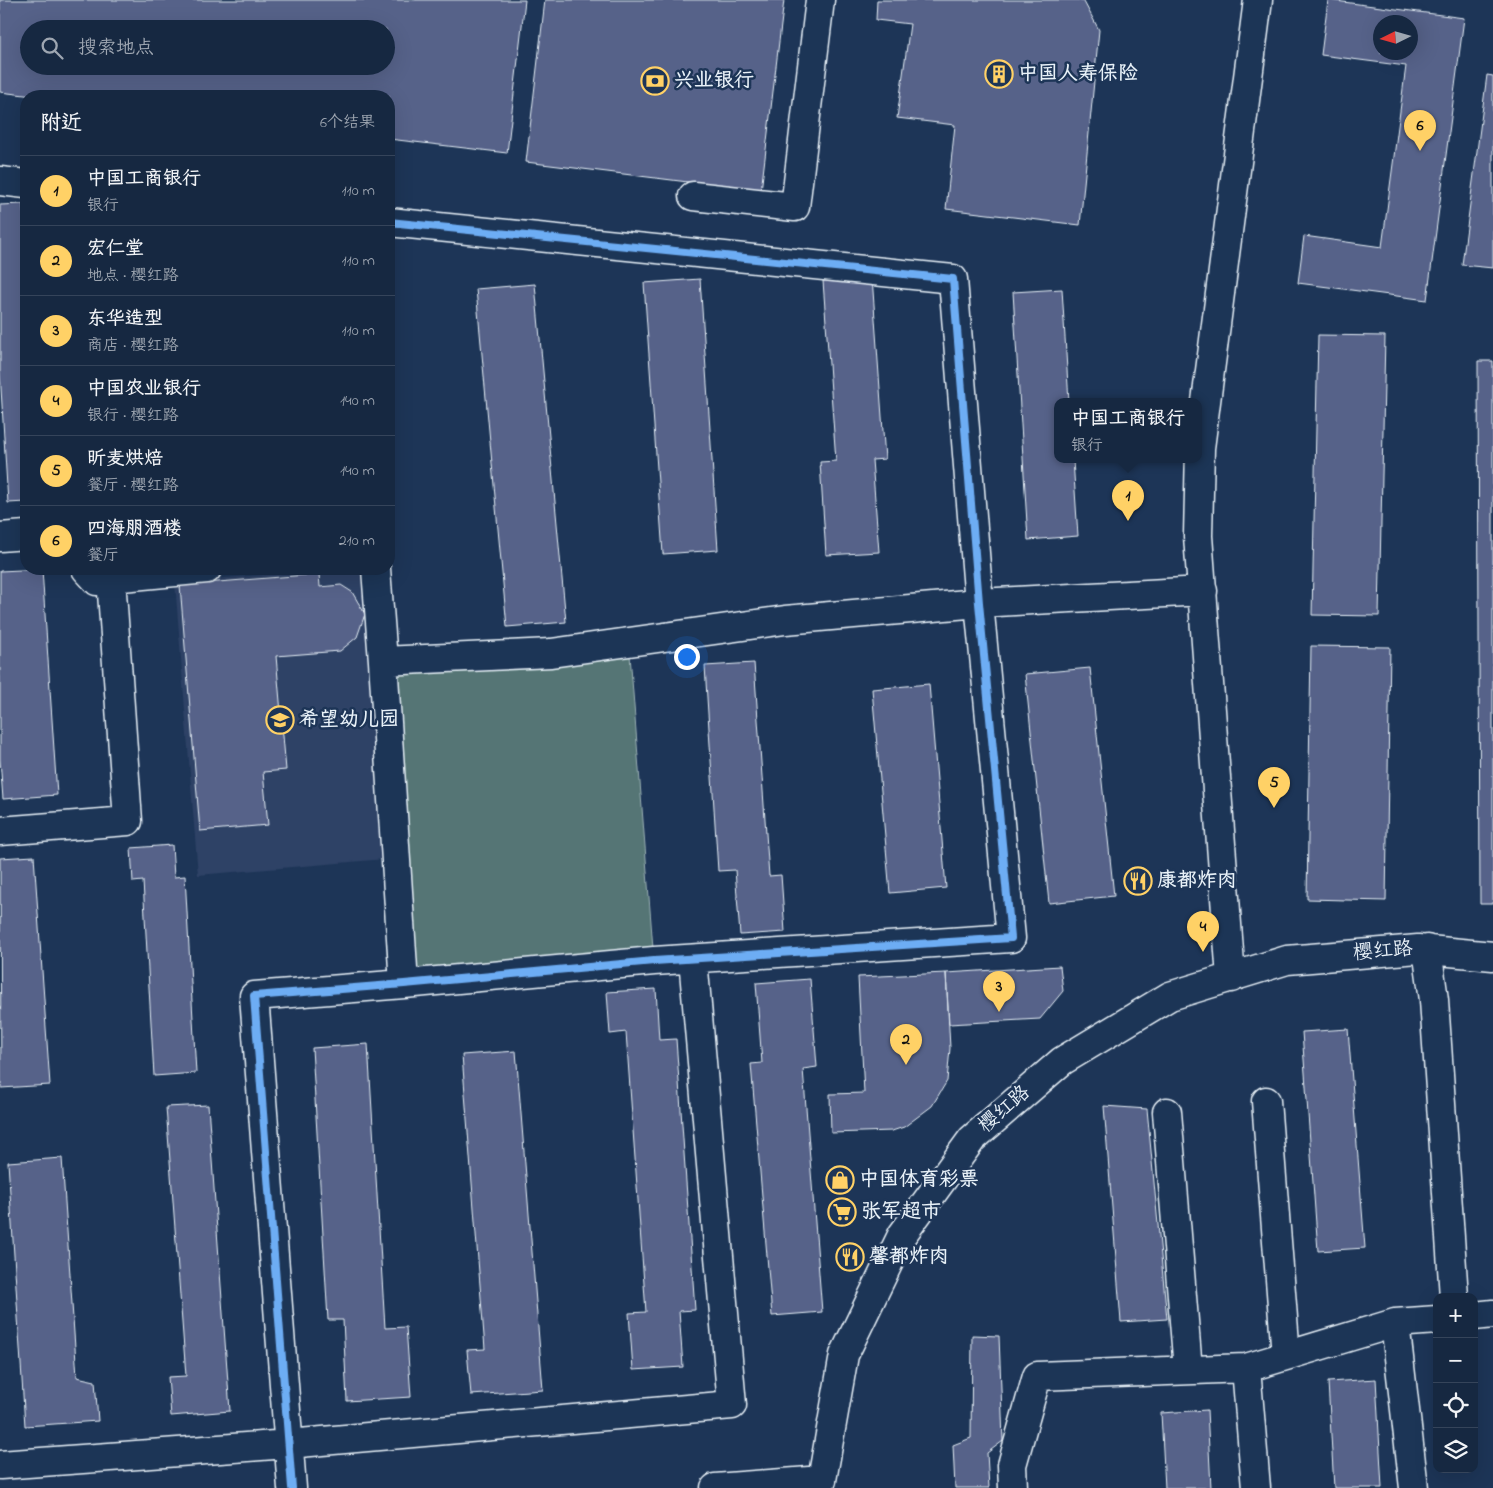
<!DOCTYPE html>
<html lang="zh">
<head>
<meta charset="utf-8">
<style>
  body { margin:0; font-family:"Indie Flower","LXGW WenKai TC",sans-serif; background:#23344c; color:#f1f3f6 }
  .controls { position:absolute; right:15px; bottom:15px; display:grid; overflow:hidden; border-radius:10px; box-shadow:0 5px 20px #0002 }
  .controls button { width:45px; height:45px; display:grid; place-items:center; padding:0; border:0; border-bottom:1px solid #35445a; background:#162841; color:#f1f3f6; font:25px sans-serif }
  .compass { position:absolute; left:1373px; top:15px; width:45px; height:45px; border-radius:50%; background:#162841; box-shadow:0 5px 20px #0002; rotate:265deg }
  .you { position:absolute; left:686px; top:656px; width:18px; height:18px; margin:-12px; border:4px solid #fff; border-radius:50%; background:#1a73e8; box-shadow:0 0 0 8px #1a73e833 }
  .badge { display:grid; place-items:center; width:32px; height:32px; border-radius:50%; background:#ffd166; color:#111; font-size:16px; font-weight:700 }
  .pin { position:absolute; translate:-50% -41px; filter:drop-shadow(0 1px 2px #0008) }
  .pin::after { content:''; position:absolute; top:26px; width:18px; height:15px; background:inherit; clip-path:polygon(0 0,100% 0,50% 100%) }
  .popup { position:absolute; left:1054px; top:398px; width:148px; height:65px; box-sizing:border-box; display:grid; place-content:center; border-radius:10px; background:#162841; filter:drop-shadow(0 1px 4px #0005); font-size:16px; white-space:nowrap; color:#9ea6b1 }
  .popup b { font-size:19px; color:#f1f3f6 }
  .popup::after { content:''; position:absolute; left:50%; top:100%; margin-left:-10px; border:10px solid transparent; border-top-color:#162841 }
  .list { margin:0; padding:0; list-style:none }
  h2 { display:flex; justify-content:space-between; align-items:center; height:65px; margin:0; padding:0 20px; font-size:21px }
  h2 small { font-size:16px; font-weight:400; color:#9ea6b1 }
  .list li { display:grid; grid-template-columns:32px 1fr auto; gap:15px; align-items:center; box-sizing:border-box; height:70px; padding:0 20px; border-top:1px solid #35445a }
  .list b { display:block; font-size:19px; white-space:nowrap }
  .list p { margin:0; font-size:16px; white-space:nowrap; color:#9ea6b1 }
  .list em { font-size:16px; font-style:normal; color:#9ea6b1 }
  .icon { flex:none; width:28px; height:28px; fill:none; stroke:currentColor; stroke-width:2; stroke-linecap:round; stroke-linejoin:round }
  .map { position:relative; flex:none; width:1493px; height:1488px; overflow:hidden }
  .search { position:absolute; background:#162841; box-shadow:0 5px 20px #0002; left:20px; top:20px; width:375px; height:55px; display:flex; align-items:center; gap:12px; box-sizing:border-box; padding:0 18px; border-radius:28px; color:#9ea6b1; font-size:19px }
  .panel { position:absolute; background:#162841; box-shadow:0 5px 20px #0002; left:20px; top:90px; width:375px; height:485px; border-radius:20px }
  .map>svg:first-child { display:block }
  .built { fill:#2e4266 }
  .green { fill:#547575; stroke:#9eb3b6 }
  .building { fill:#566289; stroke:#e8f1f8; fill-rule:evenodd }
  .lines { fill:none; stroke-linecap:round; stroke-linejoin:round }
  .street-casing { stroke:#e8f1f8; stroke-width:31 }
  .street { stroke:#1d3557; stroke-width:28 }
  .cycleway-casing { stroke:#1d3557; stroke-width:11 }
  .cycleway { stroke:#6dadf4; stroke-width:8 }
  .labels { text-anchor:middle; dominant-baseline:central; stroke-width:5; stroke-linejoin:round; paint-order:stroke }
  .poi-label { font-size:20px; font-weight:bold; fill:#e8f1f8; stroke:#1d3557; text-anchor:start }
  .street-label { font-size:20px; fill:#e8f1f8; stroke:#1d3557 }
</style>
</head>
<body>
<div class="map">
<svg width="1493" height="1488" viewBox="0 0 1493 1488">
  <rect width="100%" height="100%" fill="#1d3557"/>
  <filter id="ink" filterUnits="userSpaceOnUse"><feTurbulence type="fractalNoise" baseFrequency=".02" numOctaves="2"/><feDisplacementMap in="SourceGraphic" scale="10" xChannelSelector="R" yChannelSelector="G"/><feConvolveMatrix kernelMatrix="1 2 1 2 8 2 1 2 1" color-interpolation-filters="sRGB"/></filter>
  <g filter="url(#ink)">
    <path class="built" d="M337,569H363L385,859L198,875L175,582Z"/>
    <path class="green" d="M629,642L654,961L404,984L383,661Z"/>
    <path class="building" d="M0,0H525L507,153L389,139V96H33L0,92ZM29,29H386V66H29Z
      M545,0H784L761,191L526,162Z
      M877,0H1083L1099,30L1080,225L946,209L955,125L897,118L910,24L876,20Z
      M1328,0L1464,18L1427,300L1298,283L1304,236L1382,247L1406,66L1321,55ZM1380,22H1410V52H1380Z
      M1487,75L1493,76V268L1462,265Z
      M23,204L26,266V502L8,503L0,372V205Z
      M872,277L885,459L872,460L879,552L826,555L820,462L836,461L823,281Z
      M700,279L718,550L663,554L644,283Z
      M535,284L566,622L507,627L476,289Z
      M1062,289L1069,402H1058V460H1073L1078,536L1028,540L1013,292Z
      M1318,335L1385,336L1379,616L1312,615Z
      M1478,361H1493V904H1480Z
      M42,569L57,795L3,799L0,759V571Z
      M319,574L320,587L341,585L352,592L365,614L357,637L340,651L276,656L286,770L263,772L268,825L200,831L180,585Z
      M1311,646L1390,647L1386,901L1307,899Z
      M754,663L769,876L781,875L785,932L740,935L735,870L718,871L705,666Z
      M1090,668L1114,896L1049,903L1025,674Z
      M929,684L946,888L890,893L872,689Z
      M172,845L174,877L185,876L196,1073L154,1076L143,881L133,882L131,848Z
      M34,856L50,1085L1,1088L0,858Z
      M1060,966L1063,991L1040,1019L949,1024L946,973Z
      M946,973L950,1048L947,1081L932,1106L904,1127L892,1131L831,1133L830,1094L864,1093L858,977Z
      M810,979L817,1067L803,1069L822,1312L772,1316L751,1064L762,1063L756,983Z
      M656,989L659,1040L676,1039L695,1310L679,1311L683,1367L633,1370L629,1313L646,1312L626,1032L610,1034L607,992Z
      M1348,1029L1365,1248L1318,1251L1302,1032Z
      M368,1044L385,1328L406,1327L411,1397L347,1401L343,1320H328L312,1048Z
      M516,1051L543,1390L471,1395L467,1350L485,1349L462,1055Z
      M208,1105L230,1411L171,1416L168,1377L186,1376L166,1107Z
      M1104,1106L1147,1109L1167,1319L1121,1322Z
      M62,1158L77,1377L95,1381L98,1421L25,1426L8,1162Z
      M972,1335L999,1336L1003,1441L987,1453L989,1488H955L953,1445L971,1438Z
      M1376,1379L1382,1488H1334L1328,1382Z
      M1207,1410L1211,1488H1165L1161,1413Z"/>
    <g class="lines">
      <g class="street-casing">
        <path id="street" d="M0,181L26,184
          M693,196L795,207L820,0
          M0,537L26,535
          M86,569L97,581L111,578
          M376,569L383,661
          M0,831L128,821L111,578L207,569
          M1427,949L1434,1000L1454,1297
          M1231,978L1198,536L1200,448L1258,0
          M404,984L383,661L551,653L785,620L979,603L1203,591
          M1266,1101L1286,1356
          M1167,1112L1188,1370
          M1474,1316L1493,1314
          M1246,1368L1256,1488
          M0,1465L288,1444L732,1405L693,959
          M292,1488L254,996L404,984L654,961L1011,938L979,603L953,279L389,222
          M715,1488L822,1480L844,1355L902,1235L972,1139L1062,1061L1170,996L1287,960L1418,949L1493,956
          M1013,1488L1012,1465L1037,1376L1246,1368L1395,1323
          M1414,1488L1395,1323L1437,1320"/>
      </g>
      <use href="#street" class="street"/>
      <g class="cycleway-casing">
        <path id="cycleway" d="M292,1488L254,996L404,984L654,961L1011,938L979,603L953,279L389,222"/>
      </g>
      <use href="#cycleway" class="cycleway"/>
    </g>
  </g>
  <defs>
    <g id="building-ring" transform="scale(1.4375)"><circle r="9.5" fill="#1d3557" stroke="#ffd166" stroke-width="1.5"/><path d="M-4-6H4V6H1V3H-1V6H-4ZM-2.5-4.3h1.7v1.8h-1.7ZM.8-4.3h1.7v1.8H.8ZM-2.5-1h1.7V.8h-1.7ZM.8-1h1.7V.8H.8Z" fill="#ffd166"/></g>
    <g id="bank-ring" transform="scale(1.4375)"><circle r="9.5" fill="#1d3557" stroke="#ffd166" stroke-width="1.5"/><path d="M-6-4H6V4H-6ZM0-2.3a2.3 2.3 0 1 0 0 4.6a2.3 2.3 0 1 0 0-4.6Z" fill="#ffd166"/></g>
    <g id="school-ring" transform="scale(1.4375)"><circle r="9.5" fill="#1d3557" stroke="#ffd166" stroke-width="1.5"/><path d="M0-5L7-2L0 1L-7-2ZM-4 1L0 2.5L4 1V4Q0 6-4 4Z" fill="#ffd166"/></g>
    <g id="restaurant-ring" transform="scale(1.4375)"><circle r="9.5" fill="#1d3557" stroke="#ffd166" stroke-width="1.5"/><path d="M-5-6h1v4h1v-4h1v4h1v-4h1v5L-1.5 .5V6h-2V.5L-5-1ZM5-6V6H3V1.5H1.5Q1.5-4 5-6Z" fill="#ffd166"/></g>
    <g id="shop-ring" transform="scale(1.4375)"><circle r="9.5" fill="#1d3557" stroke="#ffd166" stroke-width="1.5"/><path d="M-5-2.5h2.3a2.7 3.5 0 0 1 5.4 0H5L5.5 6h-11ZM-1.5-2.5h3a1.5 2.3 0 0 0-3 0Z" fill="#ffd166"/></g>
    <g id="supermarket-ring" transform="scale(1.4375)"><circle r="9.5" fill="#1d3557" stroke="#ffd166" stroke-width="1.5"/><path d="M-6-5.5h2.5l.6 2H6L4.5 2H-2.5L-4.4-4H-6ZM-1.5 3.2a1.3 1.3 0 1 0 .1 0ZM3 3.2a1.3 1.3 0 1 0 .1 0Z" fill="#ffd166"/></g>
  </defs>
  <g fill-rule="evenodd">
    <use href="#building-ring" x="999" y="74"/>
    <use href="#bank-ring" x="655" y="81"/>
    <use href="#school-ring" x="280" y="720"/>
    <use href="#restaurant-ring" x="1138" y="881"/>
    <use href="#shop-ring" x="840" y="1180"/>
    <use href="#supermarket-ring" x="842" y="1212"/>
    <use href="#restaurant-ring" x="850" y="1257"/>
  </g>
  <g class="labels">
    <g class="poi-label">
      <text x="1018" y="74">中国人寿保险</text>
      <text x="674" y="81">兴业银行</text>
      <text x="299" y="720">希望幼儿园</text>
      <text x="1157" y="881">康都炸肉</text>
      <text x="859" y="1180">中国体育彩票</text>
      <text x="861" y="1212">张军超市</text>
      <text x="869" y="1257">馨都炸肉</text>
    </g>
    <g class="street-label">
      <text transform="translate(1383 952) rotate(-5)">樱红路</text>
      <text transform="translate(1005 1110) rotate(-41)">樱红路</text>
    </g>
  </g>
</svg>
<div class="controls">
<button>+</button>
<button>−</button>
<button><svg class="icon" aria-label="locate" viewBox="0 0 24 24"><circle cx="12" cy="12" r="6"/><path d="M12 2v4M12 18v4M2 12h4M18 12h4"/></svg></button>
<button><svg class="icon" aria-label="layers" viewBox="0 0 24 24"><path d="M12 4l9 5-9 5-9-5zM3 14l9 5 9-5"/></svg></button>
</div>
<svg class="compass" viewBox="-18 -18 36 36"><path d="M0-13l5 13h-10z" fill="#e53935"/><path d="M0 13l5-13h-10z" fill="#9ea6b1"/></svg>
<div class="you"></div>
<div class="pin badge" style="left:1128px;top:521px">1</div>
<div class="popup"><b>中国工商银行</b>银行</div>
<div class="pin badge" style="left:906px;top:1065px">2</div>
<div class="pin badge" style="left:999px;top:1012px">3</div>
<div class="pin badge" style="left:1203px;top:952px">4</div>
<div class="pin badge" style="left:1274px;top:808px">5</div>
<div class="pin badge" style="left:1420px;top:151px">6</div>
<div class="search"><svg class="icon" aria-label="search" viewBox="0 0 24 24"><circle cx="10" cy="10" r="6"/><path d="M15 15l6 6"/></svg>搜索地点</div>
<section class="panel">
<h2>附近<small>6个结果</small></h2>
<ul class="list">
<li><span class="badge">1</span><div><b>中国工商银行</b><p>银行</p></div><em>110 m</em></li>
<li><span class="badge">2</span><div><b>宏仁堂</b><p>地点 · 樱红路</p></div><em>110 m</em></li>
<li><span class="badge">3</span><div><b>东华造型</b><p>商店 · 樱红路</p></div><em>110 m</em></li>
<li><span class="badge">4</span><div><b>中国农业银行</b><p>银行 · 樱红路</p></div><em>140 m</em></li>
<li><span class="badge">5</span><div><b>昕麦烘焙</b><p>餐厅 · 樱红路</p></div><em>140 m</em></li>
<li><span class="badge">6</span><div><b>四海朋酒楼</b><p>餐厅</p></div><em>210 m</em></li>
</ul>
</section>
</div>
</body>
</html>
